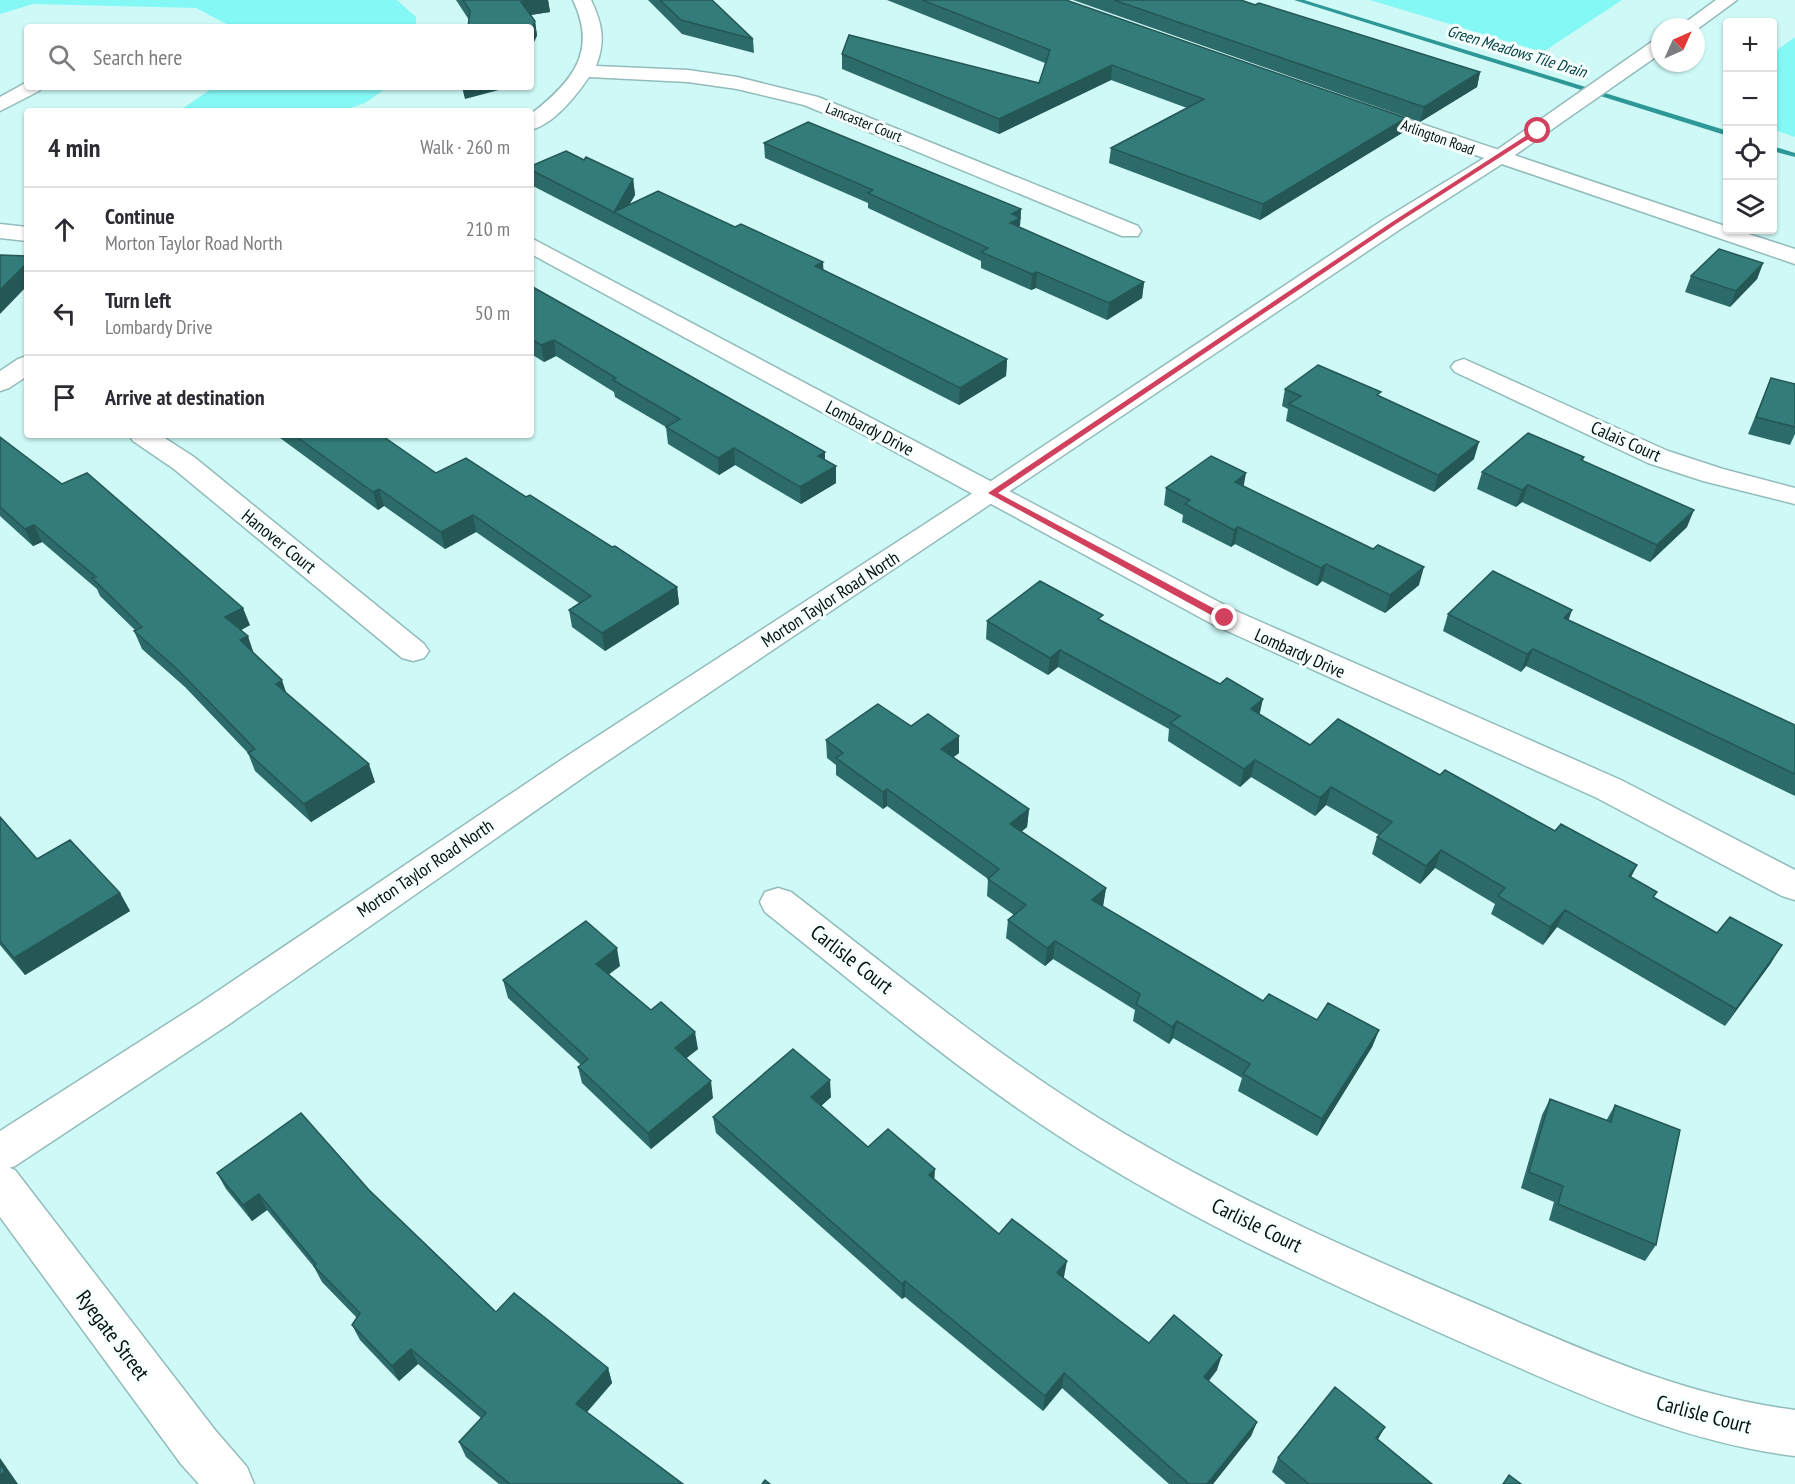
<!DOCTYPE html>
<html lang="en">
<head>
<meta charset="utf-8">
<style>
  body { margin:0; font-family:"PT Sans Narrow",sans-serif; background:#f2f2f3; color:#2b2b33 }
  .controls { position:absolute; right:18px; top:18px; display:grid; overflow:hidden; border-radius:6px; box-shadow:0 2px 4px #0004 }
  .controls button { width:54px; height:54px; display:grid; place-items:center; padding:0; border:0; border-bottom:2px solid #e1e1e2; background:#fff; color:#2b2b33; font:30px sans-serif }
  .compass { position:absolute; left:1651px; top:18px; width:54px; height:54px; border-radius:50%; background:#fff; box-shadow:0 2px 4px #0004; rotate:45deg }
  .stop { position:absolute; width:18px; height:18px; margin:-14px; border:4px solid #d1415e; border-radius:50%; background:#fff }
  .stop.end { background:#d1415e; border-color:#fff; box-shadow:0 2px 6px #0008 }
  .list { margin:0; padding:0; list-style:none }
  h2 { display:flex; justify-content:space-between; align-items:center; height:78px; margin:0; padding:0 24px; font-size:26px }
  h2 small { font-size:20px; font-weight:400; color:#7c7c81 }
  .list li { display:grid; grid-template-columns:39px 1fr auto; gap:18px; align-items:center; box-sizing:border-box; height:84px; padding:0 24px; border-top:2px solid #e1e1e2 }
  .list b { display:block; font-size:22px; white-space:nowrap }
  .list p { margin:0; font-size:20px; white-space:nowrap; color:#7c7c81 }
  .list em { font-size:20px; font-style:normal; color:#7c7c81 }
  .icon { flex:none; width:33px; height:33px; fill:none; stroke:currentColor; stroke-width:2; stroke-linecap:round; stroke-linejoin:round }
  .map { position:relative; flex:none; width:1795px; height:1484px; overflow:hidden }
  .search { position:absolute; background:#fff; box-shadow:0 2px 4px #0004; left:24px; top:24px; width:510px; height:66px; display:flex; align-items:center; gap:15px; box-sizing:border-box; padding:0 21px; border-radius:6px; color:#7c7c81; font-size:22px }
  .panel { position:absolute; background:#fff; box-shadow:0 2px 4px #0004; left:24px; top:108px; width:510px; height:330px; border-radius:6px }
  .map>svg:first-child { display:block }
  .green { fill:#84f8f5 }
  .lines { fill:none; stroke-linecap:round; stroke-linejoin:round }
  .stream { fill:#2d9896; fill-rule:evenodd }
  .minor-casing { stroke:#92bcba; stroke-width:3 }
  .tertiary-casing { stroke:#92bcba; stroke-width:3 }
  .minor { fill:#fff; fill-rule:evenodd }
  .tertiary { fill:#fff; fill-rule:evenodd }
  .wall { fill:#2c6b69 }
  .shaded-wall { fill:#245755 }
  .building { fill:#337c7a; stroke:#245755; stroke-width:1.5 }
  .route { fill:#d1415e }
  .labels { text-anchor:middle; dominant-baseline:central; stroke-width:6; stroke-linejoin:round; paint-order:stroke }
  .far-street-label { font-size:15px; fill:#031211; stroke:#f6fefe }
  .far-water-label { font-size:16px; font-style:italic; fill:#004241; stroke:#f6fefe }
  .street-label { font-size:18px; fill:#031211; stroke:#f6fefe }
  .near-street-label { font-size:21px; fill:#031211; stroke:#f6fefe }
</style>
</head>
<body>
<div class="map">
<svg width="1795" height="1484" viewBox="0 0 1795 1484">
  <rect width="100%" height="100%" fill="#cef9f7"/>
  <path class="green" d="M0,0H397L416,17V27H232L196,8L33,4L0,14Z
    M1370,0H1622L1543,52Z
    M1795,37V137L1772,129L1773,53Z
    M214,87H388L365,103L341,111H179Z"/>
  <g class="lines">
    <path class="stream" d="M1294,0H1304L1728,131V136Z
      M1772,146L1795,153V157L1772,151Z"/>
    <g class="minor-casing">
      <path id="minor" d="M573,0H591C602,23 606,41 596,66L688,70L737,77L818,97L1138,226L1141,231L1138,236H1122L804,105L737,89L688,82L589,77C576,96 554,124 531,130V114C572,82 598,52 573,0Z
        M27,82V87H42L39,91L0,111V97Z
        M1362,104L1728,227V230H1736L1795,249V264L1355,114L1352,110L1355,106Z
        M0,224L27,227V241L0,238Z
        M531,238L1236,611L1621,780L1795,870V900L1782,896L1597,798L1214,625L531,254Z
        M27,356V376L9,388L0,391V371L18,359Z
        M1464,359L1668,451L1723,469L1795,488V504L1703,481L1648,463L1455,372L1451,367L1455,362Z
        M129,435H160L194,457L424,644L429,651L424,658L413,661L402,658L174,469L133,441Z
        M778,888L791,892C886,965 979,1042 1081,1107C1208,1188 1348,1249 1486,1308C1587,1352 1685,1396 1795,1410V1456C1680,1442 1577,1393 1472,1347C1328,1283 1183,1218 1051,1131C951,1065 859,987 765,912L760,902L765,892Z
        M0,1164L15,1170L215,1430L247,1467L254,1484H199L181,1464L0,1217Z"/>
    </g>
    <g class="tertiary-casing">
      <path id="tertiary" d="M1716,0H1737L1696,30V27H1679Z
        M1660,39V54L1505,162L1402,228L591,772L228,1025L15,1166L0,1171V1131L200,1003L567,756L982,487L1386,218L1491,154L1653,41Z"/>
    </g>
    <use href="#minor" class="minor"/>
    <use href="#tertiary" class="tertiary"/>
  </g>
  <path class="wall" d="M456,0H548L550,12L530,15L535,21L537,36L469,20Z
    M648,0H712L753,39L754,53L682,34Z
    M887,0H1066L1402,133L1260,220L1109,163L1111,148L1187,108L1111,80L999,134L842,69V54L1039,83L1045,63Z
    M1073,0H1241L1480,72L1477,87L1420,122Z
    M764,143L1021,209L1020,225L1019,227L1144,282L1142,298L1107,320L1036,288L1031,290L981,268V261L868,208V203L765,158Z
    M584,160L633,179L635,195L629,205L823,270L1007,359L1006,376L959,405L531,185V166Z
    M1763,263L1757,279L1730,307L1685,292L1691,276Z
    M531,286L836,466V483L801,504L735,465L719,475L668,444L666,427L615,397L614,392L556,356L544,362L531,354Z
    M1771,378L1795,384V434L1790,445L1748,434Z
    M1285,389L1380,397L1474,459L1434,492L1286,421L1288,409L1282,406Z
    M276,435H392L385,438L436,473L526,497L612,547L677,587L679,604L605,651L572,627L569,610L579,603L476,532L445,549L384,506L378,510Z
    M0,437L250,625L241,630L254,654L286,693L375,782L311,822L255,771L248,753L185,687L142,649L134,631L135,630L100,596L97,589L42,542L33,546L0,516Z
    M1584,457L1583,461L1687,527L1650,562L1522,502L1516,507L1477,489L1482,472Z
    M1244,486L1419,585L1385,613L1322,581L1317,586L1235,544L1231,547L1182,522L1183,515L1164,505L1166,488Z
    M1448,614L1569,620L1795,725V796L1526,666L1521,672L1443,631Z
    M987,621H1102L1310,745L1440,775L1555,831L1637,865L1631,877L1657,892L1654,897L1771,963L1725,1026L1557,927L1543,945L1491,914L1495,904L1435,868L1420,884L1372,854L1377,837L1379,835L1326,805L1315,816L1251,777L1240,787L1168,741L1169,729L1058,667L1048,675L986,639Z
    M911,726L959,753L953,757L1029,809L1027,827L1021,832L1106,888L1103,906H1102L1263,1001L1317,1020L1379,1030L1372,1047L1317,1136L1238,1091L1242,1078L1173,1038L1169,1044L1133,1021L1135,1010L1053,959L1045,966L1006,938L1008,920L1014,915L987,896L988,879L887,806L883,809L836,775V765L827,758L826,740Z
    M0,817L37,859L120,893L130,911L25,975L0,945Z
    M620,966L609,974L651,1010L698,1049L686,1058L713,1098L651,1149L582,1083L578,1067L581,1065L508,998L503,980Z
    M831,1097L821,1106L868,1147L935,1179L999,1234L1064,1277V1278L1149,1343L1217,1370L1209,1381L1257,1422L1251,1436L1213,1484H1169L1062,1388L1043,1411L905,1297L902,1299L716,1133L713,1117Z
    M1550,1099L1606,1121L1615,1105L1656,1245L1645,1261L1549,1220L1554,1202L1521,1188L1542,1115Z
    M217,1173L369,1190L496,1312L608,1368L612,1383L587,1412L683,1484H499L466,1457L459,1442L481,1418L418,1364L399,1381L360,1340L352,1325L357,1318L322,1282L314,1267L267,1210L252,1221L226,1189Z
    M1378,1439L1432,1484H1286L1272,1472L1278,1458Z"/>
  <path class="shaded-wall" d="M533,0H548L550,12L524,16L521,2Z
    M535,21L537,36L531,48V30Z
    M1112,65L1111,80L999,134V119Z
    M1480,72L1477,87L1420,122L1424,107Z
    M462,87H510L465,99Z
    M1406,118L1402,133L1260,220L1263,204Z
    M633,179L635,195L622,217L614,212Z
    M1021,209L1020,225L1019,226V234L1010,223L1012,214Z
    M823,262L824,278L815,266Z
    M27,263V286L0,314V290Z
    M1763,263L1757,279L1730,307L1736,291Z
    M1037,272L1036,288L1031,290L1032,274Z
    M1144,282L1142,298L1107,320L1109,303Z
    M554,340L556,356L544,362L541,345Z
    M1007,359L1006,376L959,405L960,388Z
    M372,435H392L374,444Z
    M1479,442L1474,459L1434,492L1438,475Z
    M734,448L735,465L719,475L718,458Z
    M825,452V469L818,456Z
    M836,466V483L801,504L800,487Z
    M1246,473L1243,490L1235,482Z
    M1528,485L1522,502L1516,507L1522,490Z
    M379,489L384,506L378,510L373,492Z
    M1694,510L1687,527L1650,562L1657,545Z
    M473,515L476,532L445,549L441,532Z
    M34,525L42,542L33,546L25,529Z
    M1238,527L1235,544L1231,547L1234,530Z
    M1326,564L1322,581L1317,586L1321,568Z
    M1424,567L1419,585L1385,613L1390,595Z
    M677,587L679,604L605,651L602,633Z
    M243,608L250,625L232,635L225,617Z
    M1572,610L1566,628L1564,618Z
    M248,636L254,654L240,640Z
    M1533,649L1526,666L1521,672L1527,654Z
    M1060,650L1058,667L1048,675L1050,658Z
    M282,680L288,698L276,684Z
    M1263,699L1259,717L1251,709Z
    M959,736V753L941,767V749Z
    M1255,760L1251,777L1240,787L1244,769Z
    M369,764L375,782L311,822L304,804Z
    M1331,787L1326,805L1315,816L1320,798Z
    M887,789V806L883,809V792Z
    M1029,809L1027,827L1008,842L1010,824Z
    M1441,850L1435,868L1420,884L1426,866Z
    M1637,865L1628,883L1629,876Z
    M1106,888L1103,906L1090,918L1092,900Z
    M120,893L130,911L25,975L14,958Z
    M1565,910L1557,927L1543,945L1550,927Z
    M1055,941L1053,959L1045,966L1047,948Z
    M1782,945L1771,963L1725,1026L1736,1009Z
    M617,948L620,966L600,981L596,964Z
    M1177,1021L1173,1038L1169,1044L1172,1027Z
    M1379,1030L1372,1047L1317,1136L1322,1119Z
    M695,1032L698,1049L678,1065L675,1048Z
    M830,1080L831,1097L812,1114L811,1097Z
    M711,1081L713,1098L651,1149L648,1133Z
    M935,1169L934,1186L929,1175Z
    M259,1194L267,1210L252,1221L243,1205Z
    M1067,1261L1064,1277L1055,1288L1057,1273Z
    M905,1281V1297L902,1299V1284Z
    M411,1349L418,1364L399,1381L392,1366Z
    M1222,1355L1217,1370L1199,1392L1204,1377Z
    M608,1368L612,1383L581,1419L576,1404Z
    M1064,1373L1062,1388L1043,1411L1045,1396Z
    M1257,1422L1251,1436L1213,1484H1207Z
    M1385,1427L1377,1441L1376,1438Z
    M0,1458L18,1484H0Z"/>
  <path class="building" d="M463,0H533L521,2L535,21L531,30V27H468L470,11Z
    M660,0H712L753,39L681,20Z
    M922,0H1066L1406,118L1263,204L1111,148L1204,99L1112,65L999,119L842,54L849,35L1039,83L1050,50Z
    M1114,0H1241L1255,5L1259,3L1480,72L1424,107Z
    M808,122L1021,209L1012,214L1020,218L1010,223L1144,282L1109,303L1037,272L1032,274L981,252L988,248L868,193L873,190L764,143Z
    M566,151L584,160L586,157L633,179L614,212L658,191L735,227L741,224L823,262L815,266L1007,359L960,388L531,170V166Z
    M1719,249L1763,263L1736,291L1691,276Z
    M0,255L27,256V263L0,290Z
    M531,286L825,452L818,456L836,466L800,487L734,448L718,458L666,427L680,419L613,380L616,378L554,340L541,345L531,339Z
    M1318,365L1381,392L1377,395L1479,442L1438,475L1289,404L1301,396L1285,389Z
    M1771,378L1795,384V427L1756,417Z
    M1528,433L1584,457L1581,460L1694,510L1657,545L1528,485L1522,490L1482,472Z
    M294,435H381L436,473L466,458L526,497L530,495L612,547L615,546L677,587L602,633L569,610L591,596L473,515L441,532L379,489L373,492Z
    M0,437L62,484L87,473L243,608L225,617L248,636L240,640L282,680L276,684L369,764L304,804L248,753L255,749L177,669L134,631L142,627L92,578L96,577L34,525L25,529L0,507Z
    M1211,456L1246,473L1235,482L1373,549L1378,545L1424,567L1390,595L1326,564L1321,568L1238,527L1234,530L1185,504L1190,500L1166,488Z
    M1493,571L1572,610L1564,618L1795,725V774L1533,649L1527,654L1448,614Z
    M1040,581L1103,615L1098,619L1220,684L1227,678L1263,699L1251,709L1310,745L1338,719L1440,775L1445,770L1555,831L1561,824L1637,865L1629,876L1657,892L1653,897L1717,933L1730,917L1782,945L1736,1009L1565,910L1550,927L1498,896L1505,888L1441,850L1426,866L1377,837L1392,822L1331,787L1320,798L1255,760L1244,769L1170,723L1180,716L1060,650L1050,658L987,621Z
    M878,704L911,726L928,714L959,736L941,749L1029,809L1010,824L1106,888L1092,900L1263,1001L1269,994L1317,1020L1328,1003L1379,1030L1322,1119L1243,1074L1250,1064L1177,1021L1172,1027L1136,1004L1140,994L1055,941L1047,948L1008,920L1026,905L988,879L999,869L887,789L883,792L836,758L843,753L826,740Z
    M0,817L37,859L70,840L120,893L14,958L0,941Z
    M586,921L617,948L596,964L651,1010L661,1002L695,1032L675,1048L711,1081L648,1133L578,1067L588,1059L503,980Z
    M793,1049L830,1080L811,1097L868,1147L888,1129L935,1169L929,1175L999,1234L1012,1219L1067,1261L1057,1273L1149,1343L1174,1315L1222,1355L1204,1377L1257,1422L1207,1484H1189L1064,1373L1045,1396L905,1281L902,1284L713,1117Z
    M1550,1099L1611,1122L1615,1105L1680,1130L1656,1245L1558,1204L1563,1186L1529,1172Z
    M301,1113L369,1190L496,1312L514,1293L608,1368L576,1404L683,1484H510L459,1442L486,1413L411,1349L392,1366L352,1325L360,1313L314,1266L316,1264L259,1194L243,1205L217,1173Z
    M1335,1387L1385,1427L1376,1438L1432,1484H1309L1278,1458Z
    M0,1464L5,1471L0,1476Z
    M1509,1475L1521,1484H1503Z
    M765,1480L770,1484H762Z"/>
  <path class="route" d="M1535,130L1541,131L1396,224L998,493L1228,616V621H1222L988,493L1392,222Z"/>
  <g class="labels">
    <g class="far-street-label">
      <text transform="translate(864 122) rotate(22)">Lancaster Court</text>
      <text transform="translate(1438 137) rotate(20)">Arlington Road</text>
    </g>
    <g class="far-water-label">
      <text transform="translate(1517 51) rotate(17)">Green Meadows Tile Drain</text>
    </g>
    <g class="street-label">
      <text transform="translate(870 428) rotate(28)">Lombardy Drive</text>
      <text transform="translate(1626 441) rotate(24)">Calais Court</text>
      <text transform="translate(279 541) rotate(39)">Hanover Court</text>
      <text transform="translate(830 599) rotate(-33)">Morton Taylor Road North</text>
      <text transform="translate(1300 653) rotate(24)">Lombardy Drive</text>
      <text transform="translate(425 868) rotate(-34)">Morton Taylor Road North</text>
    </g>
    <g class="near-street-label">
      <text transform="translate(852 959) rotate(38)">Carlisle Court</text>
      <text transform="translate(1257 1225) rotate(26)">Carlisle Court</text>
      <text transform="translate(113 1335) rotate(53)">Ryegate Street</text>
      <text transform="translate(1704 1414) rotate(15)">Carlisle Court</text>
    </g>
  </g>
</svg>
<div class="controls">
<button>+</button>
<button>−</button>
<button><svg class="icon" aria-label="locate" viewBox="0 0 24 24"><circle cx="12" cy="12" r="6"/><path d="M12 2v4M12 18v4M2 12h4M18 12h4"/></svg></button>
<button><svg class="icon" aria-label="layers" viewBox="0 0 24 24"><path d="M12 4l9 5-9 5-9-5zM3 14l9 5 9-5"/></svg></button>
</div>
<svg class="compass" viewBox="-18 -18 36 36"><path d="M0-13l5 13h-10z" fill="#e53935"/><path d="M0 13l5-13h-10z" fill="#7c7c81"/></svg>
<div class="stop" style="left:1538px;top:131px"></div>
<div class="stop end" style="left:1225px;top:618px"></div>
<div class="search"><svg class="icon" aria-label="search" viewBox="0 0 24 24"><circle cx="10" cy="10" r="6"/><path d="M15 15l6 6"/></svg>Search here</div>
<section class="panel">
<h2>4 min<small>Walk · 260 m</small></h2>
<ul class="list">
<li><svg class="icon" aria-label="ahead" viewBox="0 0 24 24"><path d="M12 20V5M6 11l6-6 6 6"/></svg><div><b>Continue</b><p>Morton Taylor Road North</p></div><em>210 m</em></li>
<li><svg class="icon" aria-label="left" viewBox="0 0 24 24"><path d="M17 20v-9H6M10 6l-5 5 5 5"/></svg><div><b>Turn left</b><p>Lombardy Drive</p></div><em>50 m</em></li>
<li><svg class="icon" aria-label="arrive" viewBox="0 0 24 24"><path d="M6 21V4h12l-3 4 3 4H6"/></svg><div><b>Arrive at destination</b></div></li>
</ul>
</section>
</div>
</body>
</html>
